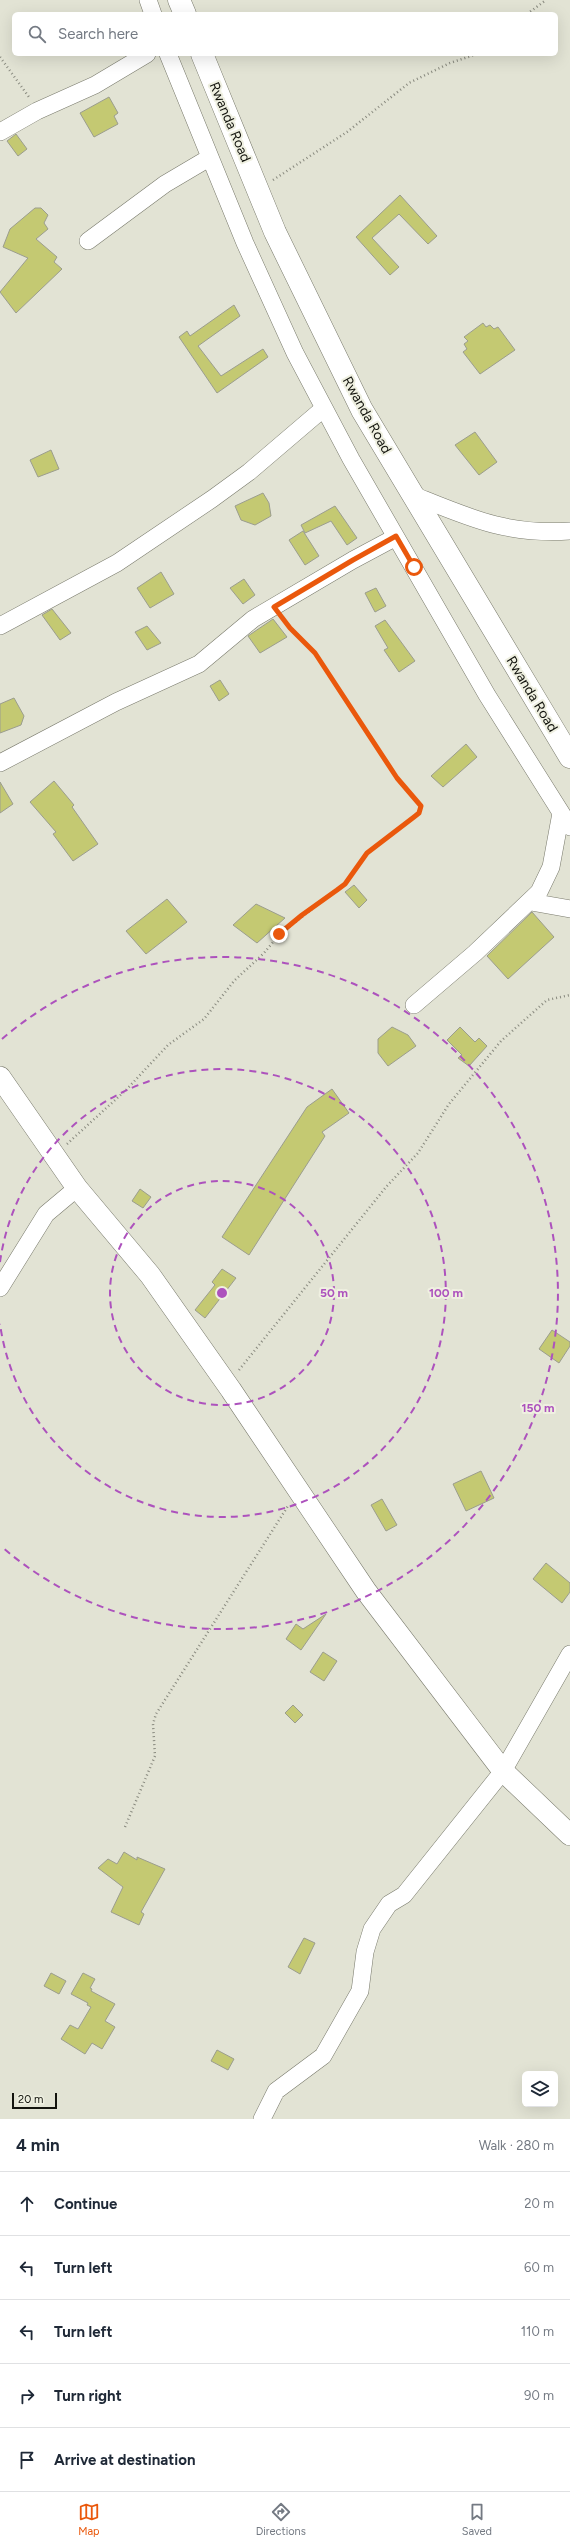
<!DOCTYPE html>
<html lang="en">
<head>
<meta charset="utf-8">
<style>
  body { margin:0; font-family:Figtree,sans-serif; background:#f2f2f3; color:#1f2937 }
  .controls { position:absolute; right:12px; bottom:12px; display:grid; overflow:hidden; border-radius:6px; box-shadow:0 4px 16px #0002 }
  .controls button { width:36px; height:36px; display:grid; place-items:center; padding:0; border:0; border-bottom:1px solid #e0e1e3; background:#fff; color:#1f2937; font:20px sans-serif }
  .scale { position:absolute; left:12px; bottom:10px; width:45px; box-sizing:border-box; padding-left:4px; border:2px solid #13140e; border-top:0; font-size:11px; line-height:14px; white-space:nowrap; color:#13140e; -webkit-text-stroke:3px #eff0e1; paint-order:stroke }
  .stop { position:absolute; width:12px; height:12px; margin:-9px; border:3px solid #ea580c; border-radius:50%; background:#fff }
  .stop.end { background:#ea580c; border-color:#fff; box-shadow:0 1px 4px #0008 }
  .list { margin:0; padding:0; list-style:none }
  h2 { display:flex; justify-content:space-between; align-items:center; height:52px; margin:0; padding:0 16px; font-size:17px }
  h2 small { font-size:13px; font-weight:400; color:#747a83 }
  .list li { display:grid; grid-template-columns:26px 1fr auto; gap:12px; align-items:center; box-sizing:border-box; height:64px; padding:0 16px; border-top:1px solid #e0e1e3 }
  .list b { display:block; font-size:15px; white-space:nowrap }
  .list em { font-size:13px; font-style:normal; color:#747a83 }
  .icon { flex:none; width:22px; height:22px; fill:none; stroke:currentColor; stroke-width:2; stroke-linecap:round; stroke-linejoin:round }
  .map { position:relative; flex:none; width:570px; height:2119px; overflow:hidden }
  .search { position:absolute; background:#fff; box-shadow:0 4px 16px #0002; left:12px; right:12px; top:12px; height:44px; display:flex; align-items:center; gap:10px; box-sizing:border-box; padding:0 14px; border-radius:6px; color:#747a83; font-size:15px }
  .sheet { height:372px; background:#fff }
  nav { display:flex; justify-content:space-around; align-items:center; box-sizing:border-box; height:56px; border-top:1px solid #e0e1e3; background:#fff; font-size:11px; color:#747a83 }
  nav a { display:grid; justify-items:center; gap:2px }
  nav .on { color:#ea580c }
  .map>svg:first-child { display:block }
  .building { fill:#c4c972; stroke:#9b9d8e }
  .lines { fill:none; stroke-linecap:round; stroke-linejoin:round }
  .minor-casing { stroke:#797a6c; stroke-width:18 }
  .tertiary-casing { stroke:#797a6c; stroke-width:22 }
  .trunk-casing { stroke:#797a6c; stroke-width:23 }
  .path { stroke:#898a7f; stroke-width:2.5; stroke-dasharray:1 3; stroke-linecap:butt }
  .minor { stroke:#fff; stroke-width:17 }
  .tertiary { stroke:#fff; stroke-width:21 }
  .trunk { stroke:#fff; stroke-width:22 }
  .route { stroke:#ea580c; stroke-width:5 }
  .ring { fill:none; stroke:#ad52bd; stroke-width:2; stroke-dasharray:7 5 }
  .labels { text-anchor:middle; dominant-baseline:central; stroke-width:4; stroke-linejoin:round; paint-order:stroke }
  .street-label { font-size:14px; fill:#13140e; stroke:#eff0e1 }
  .centre { fill:#ad52bd; stroke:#eff0e1; stroke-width:2 }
  .ring-label { font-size:12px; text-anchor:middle; font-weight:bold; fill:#ad52bd; stroke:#eff0e1; stroke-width:4; stroke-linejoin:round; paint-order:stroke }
</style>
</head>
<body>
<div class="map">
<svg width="570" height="2119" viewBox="0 0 570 2119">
  <rect width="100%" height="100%" fill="#e2e3d4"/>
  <path class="building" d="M109,97L118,113L114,116L118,124L94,137L80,113Z
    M16,134L27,149L18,156L7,141Z
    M400,195L437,236L428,244L399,214L372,238L399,267L390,275L356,237Z
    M35,208H41L48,215L44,223L48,229L36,239L57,257L54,262L62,269L16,313L0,292L28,258L3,247L10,229Z
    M234,305L240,316L198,346L221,376L263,349L268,357L217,393L179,337L187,331L190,336Z
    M483,323L486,327L490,325L494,329L498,327L515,350L480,374L463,352L467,349L464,344L468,341L464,337Z
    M475,432L497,462L479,475L455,445Z
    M51,450L59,469L38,477L30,460Z
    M263,493L269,503L271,516L255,525L241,520L235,506Z
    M335,506L357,538L347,545L331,521L305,533L301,525Z
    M303,531L319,556L305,565L289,540Z
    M161,572L174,594L150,608L137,588Z
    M244,579L255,595L243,604L230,588Z
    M376,588L386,606L375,612L365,593Z
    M52,609L71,633L60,640L42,615Z
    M273,619L287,637L260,653L248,636Z
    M385,620L415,661L399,672L384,650L388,648L375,626Z
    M147,626L161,643L147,650L135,632Z
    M220,680L229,694L219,701L210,686Z
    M14,698L24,716L21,725L0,733V704Z
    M466,744L477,757L443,787L431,776Z
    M54,781L74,805L72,807L98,844L73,861L53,834L56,832L30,802Z
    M0,782L13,804L0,813Z
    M354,885L367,900L359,908L345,892Z
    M167,899L187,922L146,954L126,931Z
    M256,904L285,918L257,943L233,925Z
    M532,912L554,937L508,979L487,956Z
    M392,1027L408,1035L416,1046L388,1066L378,1053V1039Z
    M460,1027L475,1042L479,1038L487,1046L469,1066L458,1058L462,1055L447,1040Z
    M332,1089L349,1113L322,1132L325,1136L249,1255L222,1237L307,1107Z
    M140,1189L151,1197L143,1208L132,1201Z
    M222,1269L236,1278L205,1318L195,1310L215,1285L212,1282Z
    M552,1330L570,1342V1346L559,1363L539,1349Z
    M481,1471L494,1498L466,1511L453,1484Z
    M382,1499L397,1525L386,1531L371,1505Z
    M546,1563L570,1583V1592L562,1603L533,1579Z
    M326,1614L301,1650L286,1639L296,1624L303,1629Z
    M323,1652L337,1661L324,1681L310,1672Z
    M293,1705L303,1715L295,1723L285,1713Z
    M124,1852L137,1860V1857L165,1869L141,1912L144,1914L139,1925L111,1912L123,1887L98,1868L108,1859L117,1864Z
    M304,1938L315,1943L300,1974L288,1967Z
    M51,1973L66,1981L59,1994L44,1986Z
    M83,1973L95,1979L90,1988L92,1989L91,1991L115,2004L105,2021L115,2027L102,2049L92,2043L85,2054L61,2039L70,2025L78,2029L91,2007L87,2005L88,2003L71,1994Z
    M217,2050L234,2059L228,2070L211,2061Z"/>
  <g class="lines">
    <g class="minor-casing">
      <path id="minor" d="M148,0L153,14
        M168,54L245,243L295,353L351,459L487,695L570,827
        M0,132L37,111L95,85L147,54
        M88,241L165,184L209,158
        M413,495C470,518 506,535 570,531
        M0,626L117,563L212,499L249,472L324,408
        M0,763L116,702L199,664L253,619L353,560L396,537
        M531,902L570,909
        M414,1005L475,953L539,892L551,867L561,813
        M0,1288L46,1214L77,1188
        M262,2119L276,2091L323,2056L360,1991L365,1952L372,1929L389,1904L404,1895L503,1771L570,1654"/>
    </g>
    <g class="tertiary-casing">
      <path id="tertiary" d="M0,1077L77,1188L150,1275L231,1390L366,1591L503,1771L570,1835"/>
    </g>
    <g class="trunk-casing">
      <path id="trunk" d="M179,0L185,14
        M202,54L275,232L362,410L570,757"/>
    </g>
    <path class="path" d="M527,14L546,0
      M0,57L29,97
      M273,180L347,132L409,83L450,63L477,54
      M67,1144L126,1090L168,1045L204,1019L234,981L264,953L279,935L345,883L367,853L414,817L419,813L421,805L397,778L315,653L283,619
      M239,1370L386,1187L418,1153L449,1104L501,1041L547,1000L570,995
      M125,1827L155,1756L153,1724L156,1714L288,1506"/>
    <use href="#minor" class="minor"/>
    <use href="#tertiary" class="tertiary"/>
    <use href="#trunk" class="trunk"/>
  </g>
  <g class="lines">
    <path class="route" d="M279,934L302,915L337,890L345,884L367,853L414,817L419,813L421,806L397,778L315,653L290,628L274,607L353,560L396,536L414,567"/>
  </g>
  <g class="ring">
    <circle cx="222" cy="1293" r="112"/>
    <path d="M0 1262A224 224 0 1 1 0 1324"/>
    <path d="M2 1039A336 336 0 1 1 2 1547"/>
  </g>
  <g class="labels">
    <g class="street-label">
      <text transform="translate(230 122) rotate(67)">Rwanda Road</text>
      <text transform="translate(367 415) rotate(61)">Rwanda Road</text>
      <text transform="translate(532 694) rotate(59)">Rwanda Road</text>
    </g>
  </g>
  <circle cx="222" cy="1293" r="6" class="centre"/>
  <g class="ring-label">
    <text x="334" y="1297">50 m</text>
    <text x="446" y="1297">100 m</text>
    <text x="538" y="1412">150 m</text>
  </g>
</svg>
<div class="controls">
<button><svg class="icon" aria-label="layers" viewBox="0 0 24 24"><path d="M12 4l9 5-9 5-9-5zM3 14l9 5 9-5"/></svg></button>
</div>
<div class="scale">20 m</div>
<div class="stop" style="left:414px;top:567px"></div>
<div class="stop end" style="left:279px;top:934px"></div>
<div class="search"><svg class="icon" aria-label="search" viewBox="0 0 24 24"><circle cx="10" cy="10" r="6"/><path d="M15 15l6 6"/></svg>Search here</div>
</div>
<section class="sheet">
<h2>4 min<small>Walk · 280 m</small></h2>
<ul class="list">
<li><svg class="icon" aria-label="ahead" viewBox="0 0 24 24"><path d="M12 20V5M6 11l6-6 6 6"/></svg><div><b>Continue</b></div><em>20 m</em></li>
<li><svg class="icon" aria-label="left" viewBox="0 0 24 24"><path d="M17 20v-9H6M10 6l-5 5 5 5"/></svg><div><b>Turn left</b></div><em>60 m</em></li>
<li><svg class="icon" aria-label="left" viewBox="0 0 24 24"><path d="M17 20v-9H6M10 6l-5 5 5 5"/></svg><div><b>Turn left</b></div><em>110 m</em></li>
<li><svg class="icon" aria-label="right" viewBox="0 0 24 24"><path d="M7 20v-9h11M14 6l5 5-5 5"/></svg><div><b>Turn right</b></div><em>90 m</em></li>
<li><svg class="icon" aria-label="arrive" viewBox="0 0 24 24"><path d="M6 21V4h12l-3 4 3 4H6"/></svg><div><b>Arrive at destination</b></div></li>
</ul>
</section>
<nav>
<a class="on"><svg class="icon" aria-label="map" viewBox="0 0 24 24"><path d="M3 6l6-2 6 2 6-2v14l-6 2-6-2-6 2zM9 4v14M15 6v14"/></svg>Map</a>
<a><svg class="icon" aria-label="directions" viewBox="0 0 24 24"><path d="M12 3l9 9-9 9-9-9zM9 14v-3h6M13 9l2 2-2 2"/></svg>Directions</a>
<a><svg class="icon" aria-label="saved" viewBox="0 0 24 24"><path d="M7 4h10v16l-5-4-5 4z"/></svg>Saved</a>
</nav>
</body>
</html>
